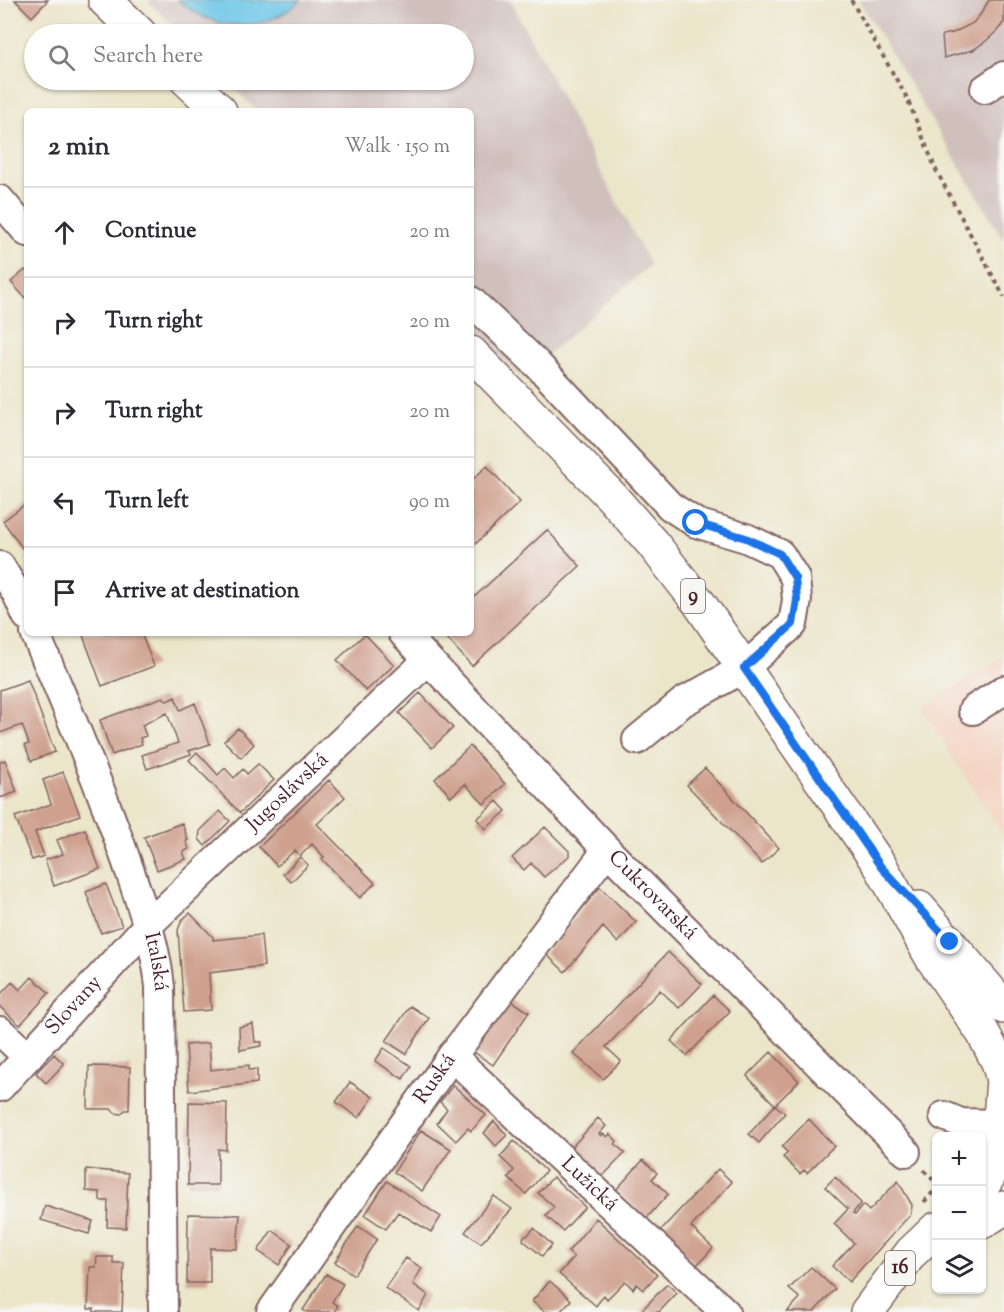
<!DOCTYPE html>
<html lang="en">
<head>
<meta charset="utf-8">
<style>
  body { margin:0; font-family:"Sorts Mill Goudy",serif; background:#f2f2f3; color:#2b2b33 }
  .controls { position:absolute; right:18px; bottom:18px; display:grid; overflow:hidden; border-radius:9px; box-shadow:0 2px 4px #0004 }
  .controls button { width:54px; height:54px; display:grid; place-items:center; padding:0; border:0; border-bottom:2px solid #e1e1e2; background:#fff; color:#2b2b33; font:30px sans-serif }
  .stop { position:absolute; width:18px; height:18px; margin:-14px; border:4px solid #1a73e8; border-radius:50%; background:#fff }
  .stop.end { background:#1a73e8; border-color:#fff; box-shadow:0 2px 6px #0008 }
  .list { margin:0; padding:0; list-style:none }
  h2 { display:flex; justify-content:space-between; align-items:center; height:78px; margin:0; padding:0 24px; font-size:26px }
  h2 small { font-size:20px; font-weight:400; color:#7c7c81 }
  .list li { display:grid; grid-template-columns:39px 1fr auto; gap:18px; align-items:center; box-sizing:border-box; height:90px; padding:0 24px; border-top:2px solid #e1e1e2 }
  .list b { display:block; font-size:22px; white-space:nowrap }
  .list em { font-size:20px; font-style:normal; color:#7c7c81 }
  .icon { flex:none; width:33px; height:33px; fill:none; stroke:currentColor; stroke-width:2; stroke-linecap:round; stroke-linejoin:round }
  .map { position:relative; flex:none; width:1004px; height:1312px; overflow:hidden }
  .search { position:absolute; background:#fff; box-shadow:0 2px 4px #0004; left:24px; top:24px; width:450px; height:66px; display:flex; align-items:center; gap:15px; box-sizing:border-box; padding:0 21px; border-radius:33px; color:#7c7c81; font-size:22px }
  .panel { position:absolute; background:#fff; box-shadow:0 2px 4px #0004; left:24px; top:108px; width:450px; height:528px; border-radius:9px }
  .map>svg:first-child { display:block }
  .built { fill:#f4d3c1 }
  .industrial { fill:#d0c0bc }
  .water { fill:#67c5e6; stroke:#587288; stroke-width:1.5 }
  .building { fill:#cfa08e }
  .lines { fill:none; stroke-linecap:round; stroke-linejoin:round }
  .minor-casing { stroke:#826462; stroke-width:32 }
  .major-casing { stroke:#826462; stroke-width:36 }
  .path { stroke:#826462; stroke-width:4; stroke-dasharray:4.5 4.5; stroke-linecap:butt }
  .minor { stroke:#fff; stroke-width:28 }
  .major { stroke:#fff; stroke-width:33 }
  .route { stroke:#1a73e8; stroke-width:8 }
  .labels { text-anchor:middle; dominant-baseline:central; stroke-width:4.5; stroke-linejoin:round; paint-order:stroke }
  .shield { fill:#f6f6f2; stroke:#7e6067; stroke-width:1.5 }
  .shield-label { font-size:20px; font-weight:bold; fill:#4a1f2b }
  .street-label { font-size:21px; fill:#4a1f2b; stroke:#f6f6f2 }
</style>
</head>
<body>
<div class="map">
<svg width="1004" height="1312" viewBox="0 0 1004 1312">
  <rect width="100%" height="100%" fill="#f6f6f2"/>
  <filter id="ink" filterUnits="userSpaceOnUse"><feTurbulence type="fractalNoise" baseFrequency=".0167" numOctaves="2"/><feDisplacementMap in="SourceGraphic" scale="12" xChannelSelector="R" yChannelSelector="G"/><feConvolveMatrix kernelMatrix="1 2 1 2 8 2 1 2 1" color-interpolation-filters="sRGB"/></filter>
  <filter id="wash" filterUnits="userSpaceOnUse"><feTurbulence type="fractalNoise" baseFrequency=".008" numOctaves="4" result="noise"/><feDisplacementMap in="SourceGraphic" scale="24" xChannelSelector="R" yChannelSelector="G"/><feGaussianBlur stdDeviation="1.35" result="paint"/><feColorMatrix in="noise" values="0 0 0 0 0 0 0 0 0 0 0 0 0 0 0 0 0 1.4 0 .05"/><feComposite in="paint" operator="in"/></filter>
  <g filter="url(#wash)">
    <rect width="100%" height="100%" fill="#ebe5c9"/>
    <path class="built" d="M1004,656V837L922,708Z"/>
    <path class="industrial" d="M147,0H510L650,265L521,378L471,327V111H257L226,80H464V34H181Z
      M859,0H1004V240Z"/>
    <path class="water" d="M178,0H301C265,34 214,32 178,0Z"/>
    <g id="blocks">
      <path class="building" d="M15,0H48L32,17Z
        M989,0H1004V22L997,31L986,41L973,50L944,58L942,35L953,33L973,23L980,15Z
        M25,270L27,272V300L11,282Z
        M487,466L520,502L471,548V481Z
        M27,503V551L25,552L3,521Z
        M547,530L580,566L472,666L442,633H471V600Z
        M82,633H141L154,666L102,686Z
        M365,634L394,665L366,691L337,660Z
        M28,680L55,752L31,761L25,745L29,744L22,725L0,733V690Z
        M420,693L453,728L432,748L399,713Z
        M163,697L167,701L175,697L180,710L195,703L210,744L189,751L191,754L147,769L142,755L178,743L167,713L142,725L146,736L140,738L142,744L112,755L100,720Z
        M238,728L254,744L241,758L224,741Z
        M470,746L505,784L484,804L465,784L451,797L435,779Z
        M197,752L218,775L225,768L234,778L243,769L247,774L258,764L274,780L240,813L189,760Z
        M5,760L17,792L0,798V762Z
        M705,768L779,848L762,864L687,785Z
        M63,772L80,815L35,832L44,856L32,860L15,817L51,804L43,780Z
        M329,780L345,797L317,824L375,883L360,898L322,859L324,857L312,844L300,856L295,850L277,866L259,847Z
        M497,801L506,811L486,829L477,819Z
        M220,811L230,821L205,846L199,839L200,831Z
        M182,823L188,840L186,841L189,849L183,852L186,859L157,870L144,837Z
        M545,827L569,851V856L544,877L531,863L524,870L512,858Z
        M85,829L100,869L54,886L45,860L63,854L57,840Z
        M300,857L308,865L291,882L283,874Z
        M106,884L122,926L101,933L86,892Z
        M600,887L636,922L618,943L603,927L565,972L545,953Z
        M190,913L213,937V940L261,935L264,966L209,973L211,1010L184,1012L178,930L182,920Z
        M668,952L702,984L679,1008L660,990L606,1047L621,1061L603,1079L573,1053Z
        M32,977L49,993L20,1025L0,1007V995L12,982L20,990Z
        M713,995L730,1011L687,1056L671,1041Z
        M509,999L529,1012L493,1065L474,1052Z
        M410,1006L429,1018L406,1054L386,1041Z
        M253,1024L255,1042H262L261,1046L240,1050L239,1027Z
        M209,1043L211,1070L249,1065V1070L257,1069V1083L189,1091L186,1045Z
        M384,1048L411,1066L403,1079L375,1061Z
        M771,1052L799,1081L775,1105L785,1113L759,1143L749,1134L775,1105L747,1076Z
        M54,1054L64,1064L46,1083L36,1073Z
        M89,1066L130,1067L129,1110H125L121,1114L115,1113L111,1109H88Z
        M350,1082L373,1097L359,1118L336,1102Z
        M453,1085L486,1115L471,1131L468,1128L456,1141L437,1123L447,1109L440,1102Z
        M189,1102L227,1103L226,1150L218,1149V1185H188Z
        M598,1118L606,1126L599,1134L601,1136L603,1134L607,1137L610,1134L617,1141L615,1144L625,1153L602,1177L571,1148Z
        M809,1119L834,1146L807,1173L804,1170L800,1174L783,1157L788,1153L782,1147Z
        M494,1121L507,1135L496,1146L484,1133Z
        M421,1130L451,1149L422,1191L394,1172Z
        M514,1141L546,1171L526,1194L508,1178L514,1170L500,1157Z
        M643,1160L657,1173L652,1179L668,1194L647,1218L616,1190Z
        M86,1169L128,1173L126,1228L107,1227L108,1201H100V1192L86,1191Z
        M718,1169L732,1182L691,1227L713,1248L697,1265L660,1231Z
        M553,1177L585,1207L563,1231L546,1216L554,1207L538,1193Z
        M835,1177L861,1203L853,1213L855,1215L863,1205L869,1211L898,1181L912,1205L911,1214L849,1282L832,1266L854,1243L834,1224L848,1209L825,1187Z
        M387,1181L441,1217L431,1232L398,1212L386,1229L365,1215Z
        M494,1196L512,1209L481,1243L465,1232Z
        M45,1206L93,1221L89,1234L41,1220Z
        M188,1214L240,1215L237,1249L210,1248V1283H187Z
        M596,1218L657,1275L643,1290L636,1284L633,1289L625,1281L607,1299L604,1295L596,1306L559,1274L574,1257L568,1252Z
        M358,1226L377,1239L354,1275L335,1262Z
        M534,1228L552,1245L542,1256L523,1240L524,1236H527Z
        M272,1230L292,1244L279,1265L258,1251Z
        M97,1257H113V1263H124L122,1312H94V1309H88L90,1267H96Z
        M406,1258L422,1268L413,1284L428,1295L419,1311L385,1288Z
        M811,1267L835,1289L814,1312H787L800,1298L789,1289Z
        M326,1274L343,1284L332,1302L338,1306L334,1312H306L303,1310Z
        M550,1281L571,1300L560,1312H545L532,1301Z
        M667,1284L677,1293L659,1312H640Z"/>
    </g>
  </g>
  <g filter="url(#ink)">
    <use href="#blocks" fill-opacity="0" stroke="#826462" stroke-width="1.5"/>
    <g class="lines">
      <g class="minor-casing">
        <g id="minor">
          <path d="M985,89L1004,76"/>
          <path d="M0,200L27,232"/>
          <path d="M471,301L537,364L670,506L696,523L746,538L780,554L795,578L797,600L793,624L744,668L683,702L637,740"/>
          <path d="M0,566L17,594L27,616"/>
          <path id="s1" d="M35,633C68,709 100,785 127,863C141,904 156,944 160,987L163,1312"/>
          <path id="s2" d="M403,633L607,850L906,1152"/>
          <path d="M973,710L1004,690"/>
          <path d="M0,1031L28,1057"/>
          <path id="s3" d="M452,1056L725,1312"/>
          <path id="s4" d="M0,1087L148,925L428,660"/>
          <path d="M944,1116L961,1123L997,1124"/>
          <path id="s5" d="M271,1312L452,1056L607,850"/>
        </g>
      </g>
      <g class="major-casing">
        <path id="major" d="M105,0L140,34
          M187,80L220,111
          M471,353L611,496L653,544L699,603L881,867L932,958L983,1033L998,1062L1003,1080L1001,1107
          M919,908L1004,1007
          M982,1186C1003,1163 992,1127 1004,1100
          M982,1222L1004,1208
          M867,1312L911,1253L936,1229"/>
      </g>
      <path class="path" d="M851,0L907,98L936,170L1004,297
        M924,1170L936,1183
        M924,1202L936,1189"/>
      <use href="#minor" class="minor"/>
      <use href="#major" class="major"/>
    </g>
  </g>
  <g class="lines" filter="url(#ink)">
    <path class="route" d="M696,523L746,538L780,554L795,578L797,600L793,624L744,668L881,867L950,942"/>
  </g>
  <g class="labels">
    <g class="shield">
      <rect x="681" y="579" width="24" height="34" rx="4.5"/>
      <rect x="885" y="1251" width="30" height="34" rx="4.5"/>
    </g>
    <g class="shield-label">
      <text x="693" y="596">9</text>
      <text x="900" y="1268">16</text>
    </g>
    <g class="street-label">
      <text stroke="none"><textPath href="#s4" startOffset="412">Jugoslávská</textPath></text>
      <text stroke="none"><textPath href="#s2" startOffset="362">Cukrovarská</textPath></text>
      <text stroke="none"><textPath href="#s1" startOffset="351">Italská</textPath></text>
      <text stroke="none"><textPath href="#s4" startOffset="110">Slovany</textPath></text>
      <text stroke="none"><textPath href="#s5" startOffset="285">Ruská</textPath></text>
      <text stroke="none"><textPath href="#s3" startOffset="188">Lužická</textPath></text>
    </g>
  </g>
</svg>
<div class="controls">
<button>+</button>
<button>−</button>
<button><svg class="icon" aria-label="layers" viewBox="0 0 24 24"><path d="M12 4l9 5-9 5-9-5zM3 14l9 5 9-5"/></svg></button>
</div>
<div class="stop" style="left:696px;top:523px"></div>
<div class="stop end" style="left:950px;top:942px"></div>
<div class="search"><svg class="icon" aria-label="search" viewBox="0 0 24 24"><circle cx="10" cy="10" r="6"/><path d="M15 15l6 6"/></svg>Search here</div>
<section class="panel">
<h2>2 min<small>Walk · 150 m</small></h2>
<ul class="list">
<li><svg class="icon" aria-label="ahead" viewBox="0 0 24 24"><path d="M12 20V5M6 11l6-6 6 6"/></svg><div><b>Continue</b></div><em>20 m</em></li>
<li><svg class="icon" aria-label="right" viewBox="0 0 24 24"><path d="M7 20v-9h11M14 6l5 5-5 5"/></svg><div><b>Turn right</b></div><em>20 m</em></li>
<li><svg class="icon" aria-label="right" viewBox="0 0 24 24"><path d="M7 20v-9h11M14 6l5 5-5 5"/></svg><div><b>Turn right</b></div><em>20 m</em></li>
<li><svg class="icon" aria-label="left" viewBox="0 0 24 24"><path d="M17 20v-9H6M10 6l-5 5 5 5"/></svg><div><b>Turn left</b></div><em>90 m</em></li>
<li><svg class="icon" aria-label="arrive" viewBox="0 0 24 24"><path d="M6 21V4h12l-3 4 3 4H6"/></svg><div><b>Arrive at destination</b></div></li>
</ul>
</section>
</div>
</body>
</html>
